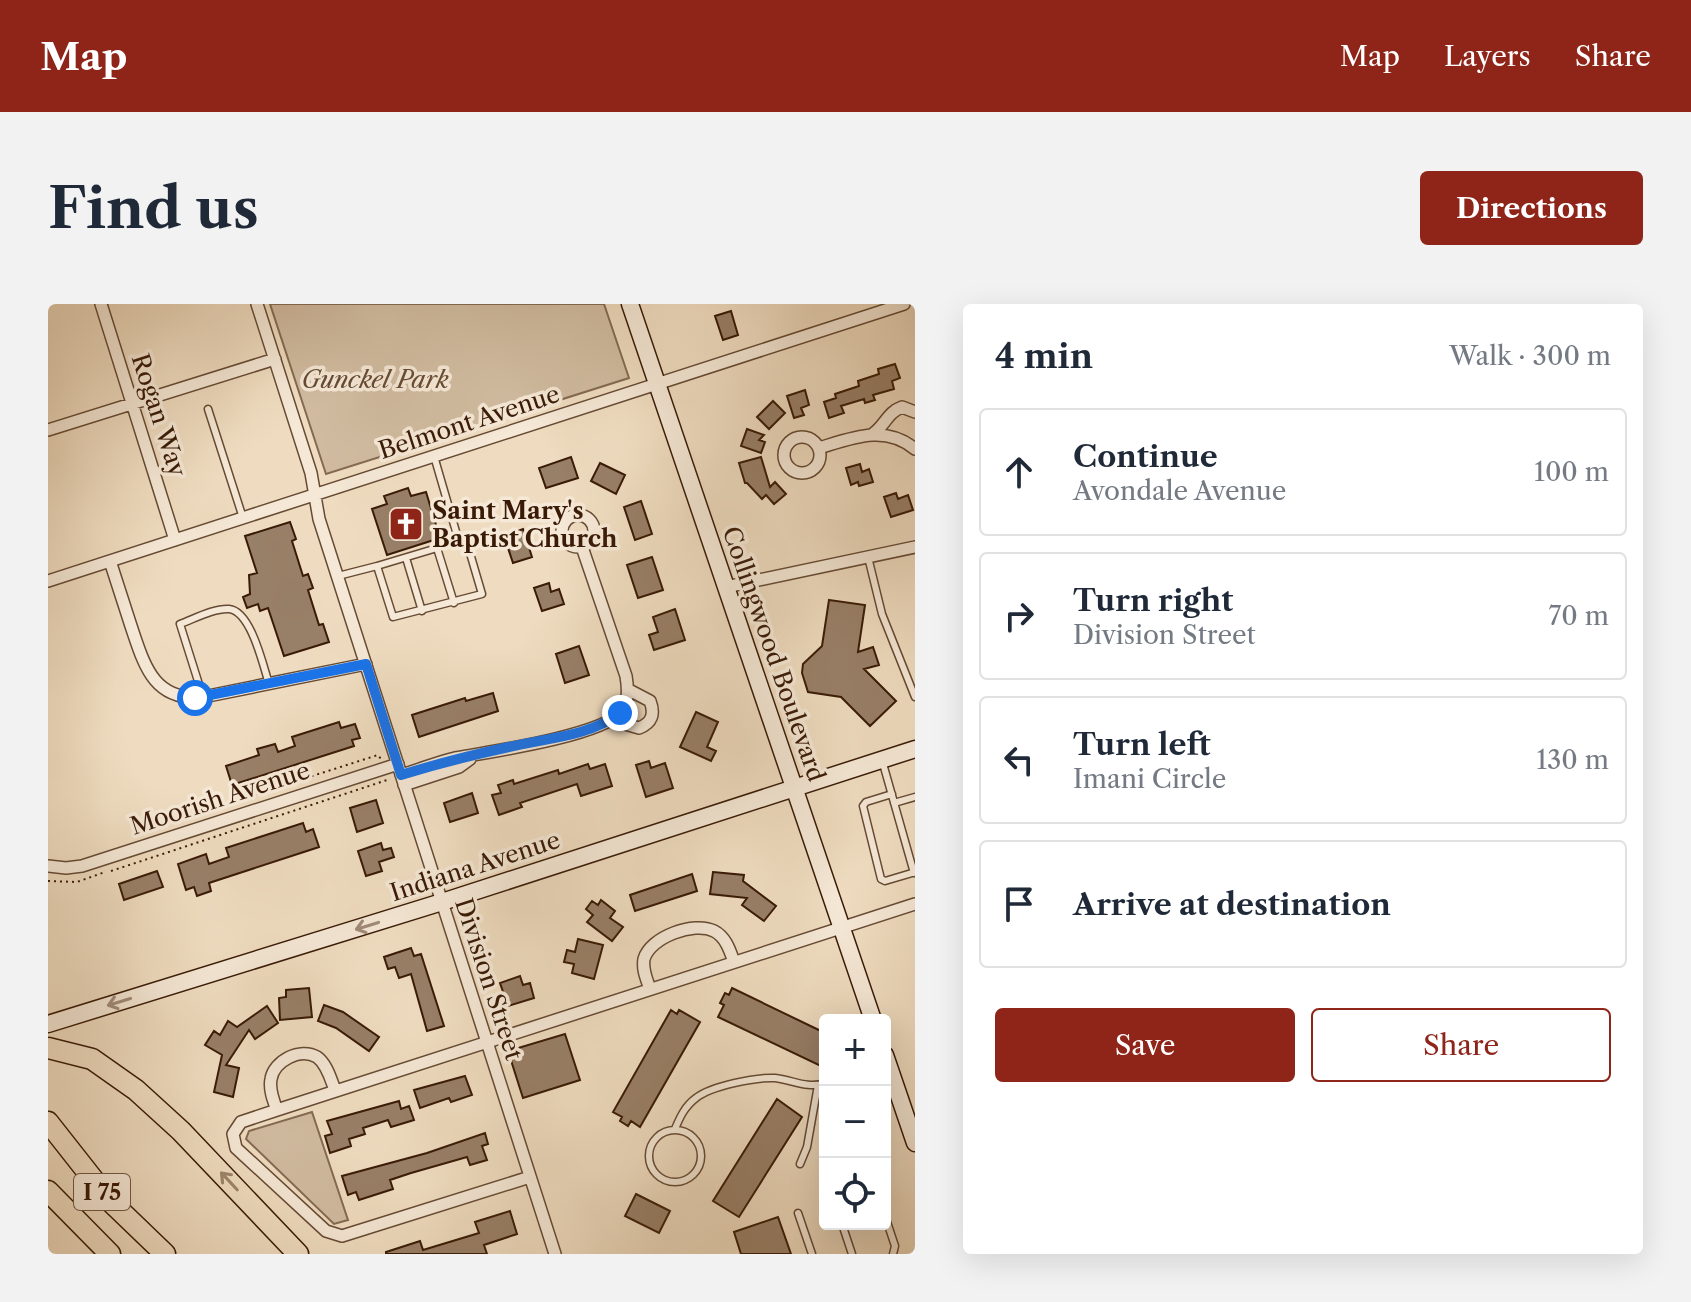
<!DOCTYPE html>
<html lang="en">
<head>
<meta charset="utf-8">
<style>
  body { margin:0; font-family:"Libre Caslon Text",serif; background:#f2f2f3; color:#1f2937 }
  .controls { position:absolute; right:24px; bottom:24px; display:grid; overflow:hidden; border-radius:8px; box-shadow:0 8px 32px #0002 }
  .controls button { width:72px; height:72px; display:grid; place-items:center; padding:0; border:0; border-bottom:2px solid #e0e1e3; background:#fff; color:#1f2937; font:40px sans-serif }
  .stop { position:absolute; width:24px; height:24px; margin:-18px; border:6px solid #1a73e8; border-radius:50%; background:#fff }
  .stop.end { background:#1a73e8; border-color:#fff; box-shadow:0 2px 8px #0008 }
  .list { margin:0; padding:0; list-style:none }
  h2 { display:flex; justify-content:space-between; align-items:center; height:104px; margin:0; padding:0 32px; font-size:34px }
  h2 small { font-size:26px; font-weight:400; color:#747a83 }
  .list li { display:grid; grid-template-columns:52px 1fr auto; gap:24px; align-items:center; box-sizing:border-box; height:128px; margin:0 16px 16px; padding:0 16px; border:2px solid #e0e1e3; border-radius:8px }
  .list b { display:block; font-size:30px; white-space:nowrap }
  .list p { margin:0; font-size:26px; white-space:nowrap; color:#747a83 }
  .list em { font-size:26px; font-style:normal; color:#747a83 }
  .actions { display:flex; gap:16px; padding:24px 32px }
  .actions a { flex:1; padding:18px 0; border:2px solid #8f2418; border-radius:8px; text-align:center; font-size:28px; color:#8f2418 }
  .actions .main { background:#8f2418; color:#fff }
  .icon { flex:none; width:44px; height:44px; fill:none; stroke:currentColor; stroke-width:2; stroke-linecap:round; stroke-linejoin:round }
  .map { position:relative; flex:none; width:867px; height:950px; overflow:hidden; border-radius:8px }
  header { display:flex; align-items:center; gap:48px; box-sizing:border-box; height:112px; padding:0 40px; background:#8f2418; color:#fff }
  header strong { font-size:38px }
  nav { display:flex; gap:44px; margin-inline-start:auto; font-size:28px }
  .intro { display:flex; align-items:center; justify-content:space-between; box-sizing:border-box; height:192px; padding:0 48px }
  h1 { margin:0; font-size:56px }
  .button { padding:20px 36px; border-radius:8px; background:#8f2418; color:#fff; font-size:28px; font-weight:700 }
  main { display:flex; gap:48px; padding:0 48px }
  aside { flex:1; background:#fff; border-radius:8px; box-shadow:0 8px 32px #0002 }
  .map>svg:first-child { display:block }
  .green { fill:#d0bba0; stroke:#846a53; stroke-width:2 }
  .building { fill:#987f67; stroke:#391a06; stroke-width:2 }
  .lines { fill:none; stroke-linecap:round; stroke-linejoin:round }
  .lane-casing { stroke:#664a34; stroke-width:9 }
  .street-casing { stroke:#664a34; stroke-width:14 }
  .secondary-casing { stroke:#391a06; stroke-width:19 }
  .highway-casing { stroke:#391a06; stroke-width:23 }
  .path { stroke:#391a06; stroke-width:2; stroke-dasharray:2 4; stroke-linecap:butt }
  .lane { stroke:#f5e8d6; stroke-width:6 }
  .street { stroke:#f5e8d6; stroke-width:11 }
  .secondary { stroke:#f5e8d6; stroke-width:16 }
  .highway { stroke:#efdcc0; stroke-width:20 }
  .oneway { stroke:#a08b78 }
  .oneway2 { stroke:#9d856c }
  .route { stroke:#1a73e8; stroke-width:10 }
  .labels { text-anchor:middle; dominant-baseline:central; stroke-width:7; stroke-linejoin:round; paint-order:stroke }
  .shield { fill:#f5e8d6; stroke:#715844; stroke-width:2 }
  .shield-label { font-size:22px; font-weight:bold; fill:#391a06 }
  .park-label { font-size:24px; font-style:italic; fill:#664a34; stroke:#f5e8d6 }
  .street-label { font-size:24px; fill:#391a06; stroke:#f5e8d6 }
  .poi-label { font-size:24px; font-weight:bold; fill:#391a06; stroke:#f5e8d6; text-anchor:start }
</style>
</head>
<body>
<header>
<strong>Map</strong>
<nav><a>Map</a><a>Layers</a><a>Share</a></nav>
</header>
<div class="intro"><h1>Find us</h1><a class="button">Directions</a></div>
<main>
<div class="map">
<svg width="867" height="950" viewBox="0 0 867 950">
  <rect width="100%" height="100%" fill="#efdcc0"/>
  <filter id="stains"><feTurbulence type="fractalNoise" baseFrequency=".0025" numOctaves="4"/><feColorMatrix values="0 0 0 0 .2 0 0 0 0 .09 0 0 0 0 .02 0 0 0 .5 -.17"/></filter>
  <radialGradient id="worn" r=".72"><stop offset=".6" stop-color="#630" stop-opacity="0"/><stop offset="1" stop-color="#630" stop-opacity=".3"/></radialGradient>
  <path class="green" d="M222,0H556L581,74L278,170Z
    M264,808L300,916L286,920L198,835L201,827Z"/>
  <path class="building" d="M683,7L690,31L675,36L667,12Z
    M847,60L852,74L844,77L846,85L825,91L827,96L817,99L816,95L793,102L796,109L781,114L776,98L788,94L787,90L811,82L810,77L831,70L830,65Z
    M757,86L761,101L753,104L756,111L746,114L739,92Z
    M725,97L737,109L721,125L709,113Z
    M699,125L716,131L711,136L717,138L713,149L693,142Z
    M523,153L530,174L498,184L491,164Z
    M713,153L722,183L727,178L738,190L726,200L718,191L714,195L699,179H697L691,159Z
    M552,159L577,171L568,190L543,177Z
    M812,160L814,168L821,165L825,178L811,182L810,178L803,181L798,164Z
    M360,184L363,192L378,188L392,234L339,251L324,205L339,200L336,192Z
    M848,189L850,195L860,191L865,206L843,213L836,193Z
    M593,197L604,230L587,236L576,203Z
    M242,218L248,235L244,237L255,272L260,270L265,284L260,286L271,321L275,320L281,338L236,352L220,304L212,307L210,300L199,304L195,293L202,290L201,271L209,269L197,232Z
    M475,225L484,253L465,259L456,232Z
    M604,253L615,286L590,294L579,261Z
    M501,279L503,288L511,285L516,300L494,307L486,284Z
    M781,296L817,301L810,348L825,343L831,361L816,365L848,397L822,422L793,393L760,388L754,369L755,360L774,342Z
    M627,305L637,336L606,346L601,331L610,328L605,313Z
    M531,342L541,371L517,379L508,350Z
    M445,389L450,407L371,433L364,411L417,394L418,397Z
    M648,408L670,418L659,443L668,447L663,457L632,443Z
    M291,418L293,424L307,420L312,434L304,436L306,442L184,481L178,462L211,451L209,445L227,440L230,448L247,442L244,433Z
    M601,457L603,464L617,459L625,484L598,493L588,461Z
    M540,460L542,465L557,460L564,482L533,492L529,480L472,499L474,503L451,511L444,491L453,489L450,481L465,476L466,480L510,466L511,470Z
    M424,489L430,509L402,518L396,499Z
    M328,496L335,519L309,528L302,504Z
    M255,519L258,528L265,525L271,543L161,579L163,587L149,592L146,583L138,586L130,560L158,550L161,560L181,553L178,544Z
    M333,539L335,546L343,544L346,553L331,558L334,567L318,572L310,547Z
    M109,567L115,583L76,596L71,580Z
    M665,568L696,571L695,577L728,602L716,617L694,601L699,594L662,590Z
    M644,570L649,587L587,607L582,591Z
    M553,596L567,607L562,614L575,623L564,637L539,618L545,611L538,605L544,597L550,601Z
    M530,635L555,641L546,675L524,669L526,660L516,658L519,646L527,648Z
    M363,644L366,652L373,650L396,722L379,727L363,670L351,674L347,663L340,665L336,653Z
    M472,672L475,681L482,679L486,694L460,702L452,679Z
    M261,684L264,713L232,716L231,694L238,693V686Z
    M684,684L777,729V764L670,713L676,701L672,699L677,689L681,691Z
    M276,701L295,708L331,733L321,747L288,724L270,717Z
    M219,702L230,719L207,735L201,726L178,761L191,764L185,793L166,788L174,751L157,741L166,727L172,731L180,717L189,723Z
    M623,706L629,710L631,706L652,718L592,823L583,817L580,822L572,817L574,813L565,808Z
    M517,730L532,776L475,794L460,747Z
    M417,772L424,791L403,798L401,794L372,804L366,786Z
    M729,795L754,813L691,913L665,897Z
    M351,797L353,805L361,802L366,816L343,823L340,816L315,824L317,830L301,835L303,842L282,849L277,832L284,830L279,817Z
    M437,829L440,840L434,842L439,856L422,861L419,853L363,869L342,876L345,885L311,896L308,888L300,891L294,872L379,849Z
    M588,890L622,907L611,929L577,912Z
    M462,907L469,930L436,941L439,950H338V948L372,937L375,946L431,929L427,918Z
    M730,913L743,950H693L686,928Z"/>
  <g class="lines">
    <g class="lane-casing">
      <path id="lane" d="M160,105L195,214
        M389,244L406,299
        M820,253L834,310L867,393
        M358,254L374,307
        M329,262L389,244L409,231
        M290,272L329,262L345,313L434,290L419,239L409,231L386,152
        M155,393L132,320C146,315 166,304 181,305C203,307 215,361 221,380
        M834,456L866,569
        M844,490L818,498L815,502L833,575L837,577L867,568
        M846,499L867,493
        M627,825C632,813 637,802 648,794C663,782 708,773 727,774C745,776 759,785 777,779
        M601 852a26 26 0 1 1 52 0a26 26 0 1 1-52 0Z
        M752,860L759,843L770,781
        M750,909L764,950
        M837,912L847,942L845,950
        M794,920L804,950"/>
    </g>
    <g class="street-casing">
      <path id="street" d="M53,0L127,236
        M209,0L263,169L271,215L507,950
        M0,126L227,55
        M826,129C837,121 840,108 854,103L867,108
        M736 151a18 18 0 1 1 36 0a18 18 0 1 1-36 0Z
        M771,144C804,134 837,120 867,145
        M514 227a16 16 0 1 1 32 0a16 16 0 1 1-32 0Z
        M62,257C69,278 76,300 83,322C96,360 105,398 155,393L318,360
        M0,277L856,0
        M678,283L867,243
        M563,416L591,424C604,419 607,410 602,397L581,386
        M353,471C371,466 389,458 407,454C441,448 553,432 573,408C581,397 580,384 578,372L534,243
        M356,481L411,463L422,455
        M0,562L18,564L34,562L350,460
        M602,685C599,676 594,666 596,655C602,633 646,617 666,627C678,633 682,647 686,658
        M229,806C225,796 221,785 223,775C226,757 252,743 269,753C279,760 283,776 287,786
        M482,873L294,932L278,927L188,844L185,830L193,818L229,806L867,600"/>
    </g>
    <g class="secondary-casing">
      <path id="secondary" d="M582,0L825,716
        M0,720L394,598L867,445
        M837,751L867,839"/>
    </g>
    <g class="highway-casing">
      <path id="highway" d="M0,744L44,755L88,786L133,827L250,950
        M0,818L63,898L117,950
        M0,887L62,950"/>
    </g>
    <path class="path" d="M92,527L330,451L333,455
      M63,567L339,476
      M0,577L29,578L57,568"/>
    <use href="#lane" class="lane"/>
    <use href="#street" class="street"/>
    <use href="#secondary" class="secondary"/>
    <use href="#highway" class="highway"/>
  </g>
  <defs><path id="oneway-shaft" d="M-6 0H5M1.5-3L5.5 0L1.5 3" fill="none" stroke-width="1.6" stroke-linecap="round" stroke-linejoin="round" transform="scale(2)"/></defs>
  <g class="oneway">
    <use href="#oneway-shaft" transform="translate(319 622) rotate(163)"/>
    <use href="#oneway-shaft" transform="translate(71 698) rotate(163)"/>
  </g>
  <use class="oneway2" href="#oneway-shaft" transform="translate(181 877) rotate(-133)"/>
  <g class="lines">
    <path class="route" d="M147,394L318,360L353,471C389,460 424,451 461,443C499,434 540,433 572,409"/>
  </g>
  <defs>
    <g id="church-square" transform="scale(1.8)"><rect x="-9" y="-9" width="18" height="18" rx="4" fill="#8f2418" stroke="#f5e8d6"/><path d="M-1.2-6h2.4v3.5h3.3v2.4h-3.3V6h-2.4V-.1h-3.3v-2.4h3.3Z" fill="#fff"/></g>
  </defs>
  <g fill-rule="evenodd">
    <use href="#church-square" x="358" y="220"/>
  </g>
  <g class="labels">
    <rect class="shield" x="26" y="870" width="56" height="36" rx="6"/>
    <g class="shield-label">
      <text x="54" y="888">I 75</text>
    </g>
    <g class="park-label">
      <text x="327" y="75">Gunckel Park</text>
    </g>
    <g class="street-label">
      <text transform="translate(111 111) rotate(72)">Rogan Way</text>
      <text transform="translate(421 118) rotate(-18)">Belmont Avenue</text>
      <text transform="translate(726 350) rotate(71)">Collingwood Boulevard</text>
      <text transform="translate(172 494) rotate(-18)">Moorish Avenue</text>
      <text transform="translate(427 562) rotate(-18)">Indiana Avenue</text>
      <text transform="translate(441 675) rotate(72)">Division Street</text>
    </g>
    <g class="poi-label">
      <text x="384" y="206">Saint Mary's<tspan x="384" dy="28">Baptist Church</tspan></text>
    </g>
  </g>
  <rect width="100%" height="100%" filter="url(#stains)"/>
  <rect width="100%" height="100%" fill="url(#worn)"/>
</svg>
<div class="controls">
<button>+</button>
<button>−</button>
<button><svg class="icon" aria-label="locate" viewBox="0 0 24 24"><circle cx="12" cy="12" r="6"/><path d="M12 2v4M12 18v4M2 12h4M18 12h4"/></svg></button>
</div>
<div class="stop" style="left:147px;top:394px"></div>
<div class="stop end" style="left:572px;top:409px"></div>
</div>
<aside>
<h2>4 min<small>Walk · 300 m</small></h2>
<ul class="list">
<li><svg class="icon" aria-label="ahead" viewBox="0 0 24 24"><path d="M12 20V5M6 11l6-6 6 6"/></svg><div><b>Continue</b><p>Avondale Avenue</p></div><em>100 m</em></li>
<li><svg class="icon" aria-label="right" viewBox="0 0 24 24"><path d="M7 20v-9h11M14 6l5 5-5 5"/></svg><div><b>Turn right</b><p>Division Street</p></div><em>70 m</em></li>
<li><svg class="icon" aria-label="left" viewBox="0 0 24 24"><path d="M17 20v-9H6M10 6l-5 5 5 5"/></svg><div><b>Turn left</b><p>Imani Circle</p></div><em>130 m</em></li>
<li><svg class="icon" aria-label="arrive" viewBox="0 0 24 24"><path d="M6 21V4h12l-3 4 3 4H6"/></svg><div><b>Arrive at destination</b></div></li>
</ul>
<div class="actions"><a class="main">Save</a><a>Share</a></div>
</aside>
</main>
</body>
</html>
